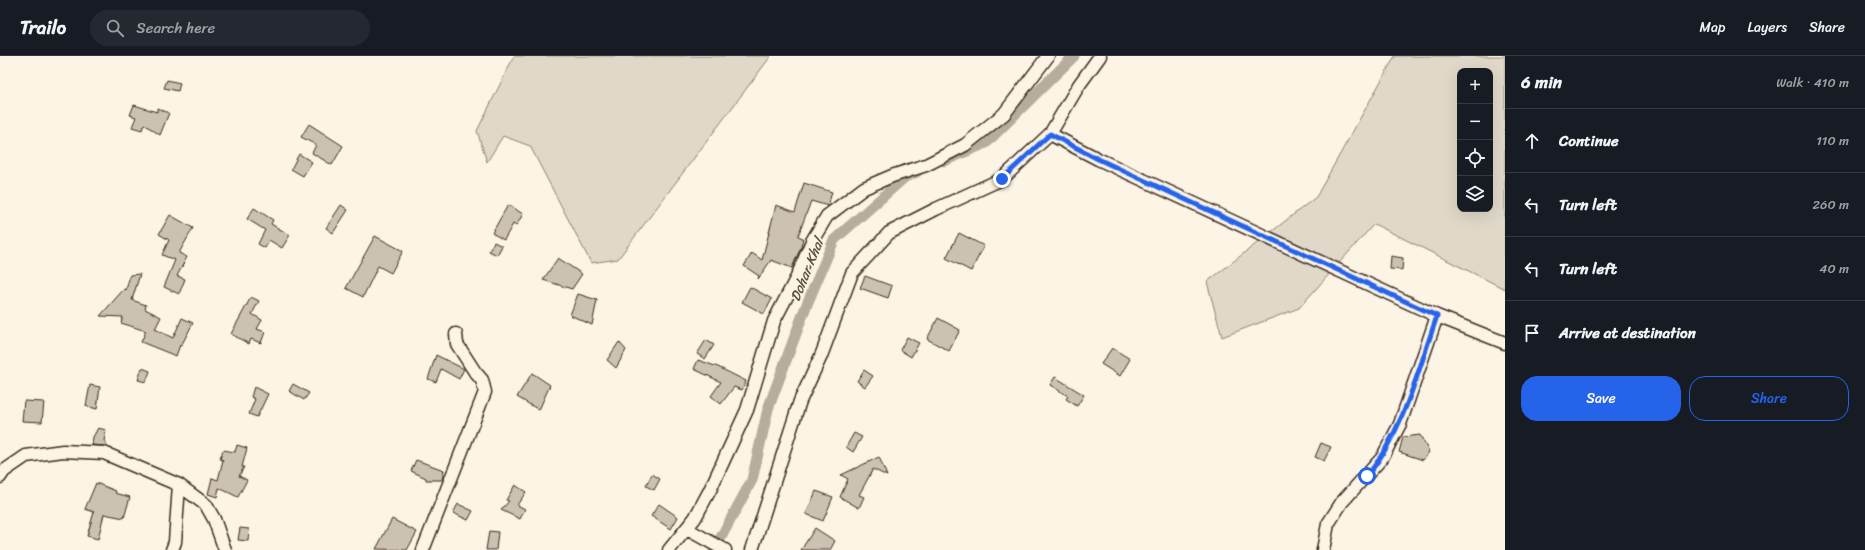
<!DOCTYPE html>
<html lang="en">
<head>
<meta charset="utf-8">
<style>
  body { margin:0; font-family:Sriracha,sans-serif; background:#242831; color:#f1f3f6 }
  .controls { position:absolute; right:12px; top:12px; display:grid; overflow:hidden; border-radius:8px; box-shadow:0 4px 16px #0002 }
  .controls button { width:36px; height:36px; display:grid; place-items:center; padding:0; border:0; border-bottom:1px solid #363941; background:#171b24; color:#f1f3f6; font:20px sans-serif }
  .stop { position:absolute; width:12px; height:12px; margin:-9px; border:3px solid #2563eb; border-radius:50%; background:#fff }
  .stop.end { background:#2563eb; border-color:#fff; box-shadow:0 1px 4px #0008 }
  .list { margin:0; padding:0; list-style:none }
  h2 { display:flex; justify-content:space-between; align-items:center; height:52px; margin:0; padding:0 16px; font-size:17px }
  h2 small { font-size:13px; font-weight:400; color:#9ea1a6 }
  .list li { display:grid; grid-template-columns:26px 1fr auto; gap:12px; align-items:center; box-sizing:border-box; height:64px; padding:0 16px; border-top:1px solid #363941 }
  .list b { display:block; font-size:15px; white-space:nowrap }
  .list em { font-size:13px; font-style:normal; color:#9ea1a6 }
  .actions { display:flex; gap:8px; padding:12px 16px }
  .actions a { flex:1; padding:9px 0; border:1px solid #2563eb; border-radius:16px; text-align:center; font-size:14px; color:#2563eb }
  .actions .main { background:#2563eb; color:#fff }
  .icon { flex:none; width:22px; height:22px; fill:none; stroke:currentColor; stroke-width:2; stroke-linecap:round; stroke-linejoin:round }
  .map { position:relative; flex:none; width:1505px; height:494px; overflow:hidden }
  header { display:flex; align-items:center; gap:24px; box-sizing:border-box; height:56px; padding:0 20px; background:#171b24; border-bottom:1px solid #363941 }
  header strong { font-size:19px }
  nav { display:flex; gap:22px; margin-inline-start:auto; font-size:14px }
  .search { width:280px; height:36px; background:#242831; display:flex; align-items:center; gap:10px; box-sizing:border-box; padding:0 14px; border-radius:22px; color:#9ea1a6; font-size:15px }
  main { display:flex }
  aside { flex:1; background:#171b24 }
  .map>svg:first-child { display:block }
  .green { fill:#e0d8c8; stroke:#8e8173; fill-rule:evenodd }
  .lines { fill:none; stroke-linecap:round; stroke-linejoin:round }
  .canal { stroke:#b7ad9e; stroke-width:11 }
  .building { fill:#ccc2b3; stroke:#3b2a1e }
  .minor-casing { stroke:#3b2a1e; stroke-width:15 }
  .minor { stroke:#fcf5e5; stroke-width:12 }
  .route { stroke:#2563eb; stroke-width:5 }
  .labels { text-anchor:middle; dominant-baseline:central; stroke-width:3.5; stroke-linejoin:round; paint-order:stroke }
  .water-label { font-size:14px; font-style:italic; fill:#605144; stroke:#fcf5e5 }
</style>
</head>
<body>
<header>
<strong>Trailo</strong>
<div class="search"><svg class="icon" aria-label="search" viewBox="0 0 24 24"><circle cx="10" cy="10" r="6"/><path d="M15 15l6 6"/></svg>Search here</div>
<nav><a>Map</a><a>Layers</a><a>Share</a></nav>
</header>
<main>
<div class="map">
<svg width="1505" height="494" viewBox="0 0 1505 494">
  <rect width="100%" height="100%" fill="#fcf5e5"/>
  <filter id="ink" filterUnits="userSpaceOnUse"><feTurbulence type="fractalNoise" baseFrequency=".025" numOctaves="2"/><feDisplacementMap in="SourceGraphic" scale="8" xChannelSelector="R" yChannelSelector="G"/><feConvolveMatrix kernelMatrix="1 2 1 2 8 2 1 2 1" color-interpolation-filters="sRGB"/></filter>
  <g filter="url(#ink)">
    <path class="green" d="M514,0H771L618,203L591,207L530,90L503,80L487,106L477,75Z
      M1395,0H1505V233L1374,168L1299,252L1222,281L1207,226L1316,141ZM1460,15H1490V153H1460Z"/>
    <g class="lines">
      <path class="canal" d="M944,105L986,87L1074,0
        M714,494L752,424L768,353L805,253L834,184L905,121L917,116"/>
    </g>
    <path class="building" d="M167,24L180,27L178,35L164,32Z
      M134,49L157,56V52L169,57L160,79L144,68L142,74L132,71L136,61L130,59Z
      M309,68L343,90L332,109L312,97L316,89L301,81Z
      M299,98L312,106L303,120L291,113Z
      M804,127L832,136L828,150L811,145L798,180L803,182L801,191L792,212L771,204L758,223L759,220L744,210L752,197L762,204L776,149L795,156Z
      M341,149L348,154L333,177L326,172Z
      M508,149L523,158L516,170L513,168L504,184L492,177Z
      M254,152L273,164L271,168L290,179L282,192L269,184L265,192L258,188L265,174L247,163Z
      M170,159L193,172L179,197L187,201L177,220L185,223L179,238L164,231L175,204L162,199L169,184L159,178Z
      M959,177L984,190L971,215L946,202Z
      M375,180L403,195L391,217L378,210L363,241L346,232Z
      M494,186L502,190L497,199L489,195Z
      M1391,200L1403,202L1402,214L1390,213Z
      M558,202L582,218L572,233L543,224Z
      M140,218L132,244L146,249L145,253L161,261L155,273L173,282L182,262L193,267L181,290L180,289L176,300L141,286L146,275L121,267L123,261L100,260L124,233L126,234L130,219Z
      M865,220L892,230L888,242L860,232Z
      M750,231L772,243L764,258L742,246Z
      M578,238L597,244L592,269L570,259Z
      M251,241L259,245L252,258L262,264L257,273L265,276L261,287L251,283L249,288L231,278Z
      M938,262L960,274L949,295L927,283Z
      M907,281L919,287L911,301L900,294Z
      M706,284L714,289L705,303L697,298Z
      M619,286L626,294L616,312L607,304Z
      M1112,292L1130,303L1120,320L1101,308Z
      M436,299L464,313L459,323L441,313L436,326L428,323Z
      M698,304L718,311L746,325L742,334L734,331L721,348L711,340L721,326L694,313Z
      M142,312L150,315L146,326L138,324Z
      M864,314L873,320L865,331L857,325Z
      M532,317L550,329L539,354L517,341Z
      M1055,321L1084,339L1077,350L1066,343L1068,340L1050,329Z
      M293,328L309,337L304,344L289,335Z
      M90,329L100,331L97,353L86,350Z
      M254,331L268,338L257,361L249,358L255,343L251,341Z
      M24,345L44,346L42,366L22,365Z
      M98,372L106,374L104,385L106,386V390L92,389L93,381Z
      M854,377L862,381L853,396L846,391Z
      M1420,379L1429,396L1423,404L1399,396L1403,381Z
      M1321,387L1331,391L1324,405L1315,401Z
      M237,389L247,392L242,411H244L239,420L247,424L238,441L219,432L217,441L208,438L212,422L218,424L223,404L220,403L223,394L235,396Z
      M879,401L887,420L873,413L859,439L864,441L859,452L840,441L848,423L841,419Z
      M416,404L444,414L442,424H426V422L411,415Z
      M652,418L660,423L654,434L646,430Z
      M96,427L116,435L115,437L130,441L124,462L104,458L98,483L87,480L94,456L85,453Z
      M515,429L526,436L517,449L525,453L520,463L501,454L509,445L506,444Z
      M816,435L833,441L823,465L806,458Z
      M458,448L473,455L468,464L453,457Z
      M659,448L678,461L671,473L651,460Z
      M392,463L417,476L407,494L376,493Z
      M240,472L249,473L248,485L238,484Z
      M815,472L835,485L830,494H801Z
      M489,475L498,476L496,494H486Z"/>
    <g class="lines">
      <g class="minor-casing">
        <path id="minor" d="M1050,78L1098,103L1437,260L1505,287
          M0,421L4,415L26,400L63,395L104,397L179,429L206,449L214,463L225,494
          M687,473L725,494
          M172,494L175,486L179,429
          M423,494L485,336L482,324L475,316L457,288L456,278
          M669,494L695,462L710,434L747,354L774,265L797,221L812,185L827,160L864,132L892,120L926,109L965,89L1004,58L1048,0
          M752,494L800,345L821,300L852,217L889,177L936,153L1002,123L1050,78L1079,29L1100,0
          M1323,494L1328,468L1342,446L1382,402L1400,368L1437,260"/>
      </g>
      <use href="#minor" class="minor"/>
    </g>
  </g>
  <g class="lines" filter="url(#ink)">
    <path class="route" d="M1002,123L1050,78L1098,103L1437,260C1418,315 1404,374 1367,420"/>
  </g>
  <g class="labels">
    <g class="water-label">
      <text transform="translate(807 214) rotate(-68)">Dohar Khal</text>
    </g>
  </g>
</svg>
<div class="controls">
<button>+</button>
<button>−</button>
<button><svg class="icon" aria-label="locate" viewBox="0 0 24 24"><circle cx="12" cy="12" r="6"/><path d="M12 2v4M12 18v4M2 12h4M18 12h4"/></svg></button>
<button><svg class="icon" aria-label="layers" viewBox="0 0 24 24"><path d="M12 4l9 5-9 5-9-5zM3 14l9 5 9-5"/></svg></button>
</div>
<div class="stop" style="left:1367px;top:420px"></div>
<div class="stop end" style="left:1002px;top:123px"></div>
</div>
<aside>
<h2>6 min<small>Walk · 410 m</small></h2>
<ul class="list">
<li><svg class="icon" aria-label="ahead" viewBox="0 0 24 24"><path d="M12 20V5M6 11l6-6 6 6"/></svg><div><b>Continue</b></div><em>110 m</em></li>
<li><svg class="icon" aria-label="left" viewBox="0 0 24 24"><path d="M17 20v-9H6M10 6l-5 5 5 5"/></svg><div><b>Turn left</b></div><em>260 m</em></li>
<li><svg class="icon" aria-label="left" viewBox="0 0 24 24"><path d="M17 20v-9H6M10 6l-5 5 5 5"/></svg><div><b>Turn left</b></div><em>40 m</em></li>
<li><svg class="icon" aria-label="arrive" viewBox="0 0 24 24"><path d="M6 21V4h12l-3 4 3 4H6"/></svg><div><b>Arrive at destination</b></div></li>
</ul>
<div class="actions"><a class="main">Save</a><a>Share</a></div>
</aside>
</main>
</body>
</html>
